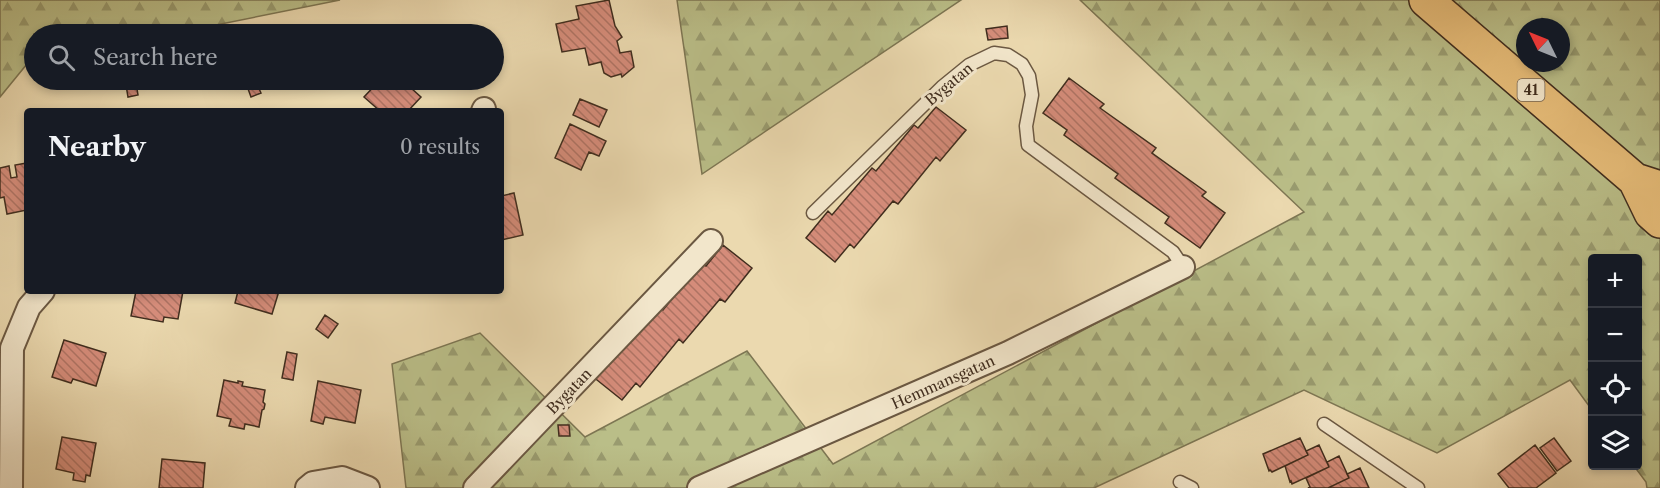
<!DOCTYPE html>
<html lang="en">
<head>
<meta charset="utf-8">
<style>
  body { margin:0; font-family:"Libre Caslon Text",serif; background:#20242c; color:#f1f3f6 }
  .controls { position:absolute; right:18px; bottom:18px; display:grid; overflow:hidden; border-radius:6px; box-shadow:0 3px 9px #0003 }
  .controls button { width:54px; height:54px; display:grid; place-items:center; padding:0; border:0; border-bottom:2px solid #363941; background:#171b24; color:#f1f3f6; font:30px sans-serif }
  .compass { position:absolute; left:1516px; top:18px; width:54px; height:54px; border-radius:50%; background:#171b24; box-shadow:0 3px 9px #0003; rotate:313deg }
  .list { margin:0; padding:0; list-style:none }
  h2 { display:flex; justify-content:space-between; align-items:center; height:78px; margin:0; padding:0 24px; font-size:26px }
  h2 small { font-size:20px; font-weight:400; color:#9ea1a6 }
  .icon { flex:none; width:33px; height:33px; fill:none; stroke:currentColor; stroke-width:2; stroke-linecap:round; stroke-linejoin:round }
  .map { position:relative; flex:none; width:1660px; height:488px; overflow:hidden }
  .search { position:absolute; background:#171b24; box-shadow:0 3px 9px #0003; left:24px; top:24px; width:480px; height:66px; display:flex; align-items:center; gap:15px; box-sizing:border-box; padding:0 21px; border-radius:33px; color:#9ea1a6; font-size:22px }
  .panel { position:absolute; background:#171b24; box-shadow:0 3px 9px #0003; left:24px; top:108px; width:480px; height:186px; border-radius:6px }
  .map>svg:first-child { display:block }
  .forest { fill:url(#forest-firs); stroke:#7d7653; stroke-width:1.5; fill-rule:evenodd }
  .building { fill:url(#building-back-hatch); stroke:#402d1e; stroke-width:1.5 }
  .lines { fill:none; stroke-linecap:round; stroke-linejoin:round }
  .service-casing { stroke:#6b5842; stroke-width:15 }
  .minor-casing { stroke:#6b5842; stroke-width:26 }
  .primary-casing { stroke:#402d1e; stroke-width:36 }
  .service { stroke:#f2e6cb; stroke-width:12 }
  .minor { stroke:#f2e6cb; stroke-width:22 }
  .primary { stroke:#e6bc78; stroke-width:33 }
  .labels { text-anchor:middle; dominant-baseline:central; stroke-width:6; stroke-linejoin:round; paint-order:stroke }
  .shield { fill:#f2e6cb; stroke:#756452; stroke-width:1.5 }
  .shield-label { font-size:14px; font-weight:bold; fill:#402d1e }
  .street-label { font-size:15px; fill:#402d1e; stroke:#f2e6cb }
</style>
</head>
<body>
<div class="map">
<svg width="1660" height="488" viewBox="0 0 1660 488">
  <defs>
    <pattern id="forest-firs" width="22" height="20" patternUnits="userSpaceOnUse" patternTransform="scale(1.5)"><rect width="22" height="20" fill="#babe88"/><path d="M5 1l3.5 6h-7zM16 11l3.5 6h-7z" fill="#999b6f"/></pattern>
    <pattern id="building-back-hatch" width="6" height="6" patternUnits="userSpaceOnUse" patternTransform="scale(1.5)"><rect width="6" height="6" fill="#d58c7a"/><path d="M-1 5l2 2M0 0l6 6M5-1l2 2" fill="none" stroke="#ae7363"/></pattern>
  </defs>
  <rect width="100%" height="100%" fill="#ebd9af"/>
  <filter id="stains"><feTurbulence type="fractalNoise" baseFrequency=".00333" numOctaves="4"/><feColorMatrix values="0 0 0 0 .2 0 0 0 0 .09 0 0 0 0 .02 0 0 0 .5 -.17"/></filter>
  <radialGradient id="worn" r=".72"><stop offset=".6" stop-color="#630" stop-opacity="0"/><stop offset="1" stop-color="#630" stop-opacity=".3"/></radialGradient>
  <path class="forest" d="M0,0H340L171,34H34V62L27,64L0,97Z
    M677,0H961L702,174Z
    M1080,0H1660V488H1647L1646,482L1634,466H1638V258H1592V410L1570,380L1437,453L1304,390L1094,488H406L392,364L480,333L585,437L747,351L833,464L1304,212ZM1525,27H1561V63H1525Z"/>
  <path class="building" d="M609,0L615,26L622,37L617,41L620,53L631,51L634,67L622,77L621,74L611,77L604,73L601,62L589,65L585,48L562,52L556,24L579,19L576,6Z
    M1007,26L1008,38L988,40L986,29Z
    M1069,78L1104,104L1100,108L1156,148L1152,153L1206,192L1202,196L1225,213L1200,248L1165,223L1169,217L1115,178L1118,174L1064,135L1067,130L1043,113Z
    M380,80H402L421,97L408,111H380L364,97Z
    M256,82L261,93L251,97L247,86Z
    M136,83L138,95L128,97L126,85Z
    M580,99L607,110L599,127L573,115Z
    M936,107L966,130L940,161L936,157L898,204L893,201L854,248L850,244L835,262L806,238L828,211L832,215L872,168L876,171L914,125L918,128Z
    M570,124L606,141L599,156L589,152L581,170L555,158Z
    M27,163V210L7,214L4,197L0,198V168L9,166L11,178L17,177L15,165Z
    M514,193L523,235L501,240V196Z
    M723,245L752,268L725,302L720,299L683,343L679,339L640,387L636,383L622,400L592,376L615,349L620,353L659,307L663,310L701,263L706,266Z
    M136,291H183L178,319L164,317L163,322L131,316Z
    M238,291H279L272,314L235,303Z
    M325,315L338,324L328,338L316,329Z
    M64,340L106,353L96,386L73,379L71,383L52,377Z
    M287,352L297,354L293,380L282,378Z
    M224,380L238,383V381L243,382L242,386L265,390L263,402L265,404L264,409L262,410L259,427L245,424L244,429L229,426L231,419L217,416Z
    M318,381L361,390L355,423L325,417L323,424L311,421Z
    M558,425H569L570,436H559Z
    M62,437L96,443L90,476L86,475L85,482L73,480L74,473L56,469Z
    M1300,438L1308,455L1272,472L1270,470L1269,471L1263,454Z
    M1554,438L1571,461L1557,471L1540,448Z
    M1319,445L1329,467L1292,484L1291,481L1290,482L1285,466L1308,455L1306,451Z
    M1535,445L1556,473L1536,488H1509L1498,474Z
    M1339,456L1349,478L1328,488H1308L1310,487L1306,478L1329,467L1327,462Z
    M162,459L205,463L203,488H159Z
    M1360,468L1369,488H1328L1349,478L1347,474Z"/>
  <g class="lines">
    <g class="service-casing">
      <path id="service" d="M813,213L942,87L969,65L994,53L1008,55L1022,64L1029,76L1032,95L1026,126L1028,145L1173,252L1183,267
        M1324,424L1418,488
        M1180,482L1192,488"/>
    </g>
    <g class="minor-casing">
      <path id="minor" d="M483,111L484,109
        M11,488L12,348L29,307L43,291
        M307,488L313,483L342,478L368,488
        M475,488L711,241
        M699,488L1008,353L1183,267"/>
    </g>
    <g class="primary-casing">
      <path id="primary" d="M1426,0L1635,180L1660,188
        M1635,180L1651,213L1660,221"/>
    </g>
    <use href="#service" class="service"/>
    <use href="#minor" class="minor"/>
    <use href="#primary" class="primary"/>
  </g>
  <g class="labels">
    <rect class="shield" x="1517.5" y="79" width="27" height="22" rx="4.5"/>
    <g class="shield-label">
      <text x="1531" y="90">41</text>
    </g>
    <g class="street-label">
      <text transform="translate(949 84) rotate(-40)">Bygatan</text>
      <text transform="translate(943 382) rotate(-24)">Hemmansgatan</text>
      <text transform="translate(569 391) rotate(-46)">Bygatan</text>
    </g>
  </g>
  <rect width="100%" height="100%" filter="url(#stains)"/>
  <rect width="100%" height="100%" fill="url(#worn)"/>
</svg>
<div class="controls">
<button>+</button>
<button>−</button>
<button><svg class="icon" aria-label="locate" viewBox="0 0 24 24"><circle cx="12" cy="12" r="6"/><path d="M12 2v4M12 18v4M2 12h4M18 12h4"/></svg></button>
<button><svg class="icon" aria-label="layers" viewBox="0 0 24 24"><path d="M12 4l9 5-9 5-9-5zM3 14l9 5 9-5"/></svg></button>
</div>
<svg class="compass" viewBox="-18 -18 36 36"><path d="M0-13l5 13h-10z" fill="#e53935"/><path d="M0 13l5-13h-10z" fill="#9ea1a6"/></svg>
<div class="search"><svg class="icon" aria-label="search" viewBox="0 0 24 24"><circle cx="10" cy="10" r="6"/><path d="M15 15l6 6"/></svg>Search here</div>
<section class="panel">
<h2>Nearby<small>0 results</small></h2>
<ul class="list">
</ul>
</section>
</div>
</body>
</html>
